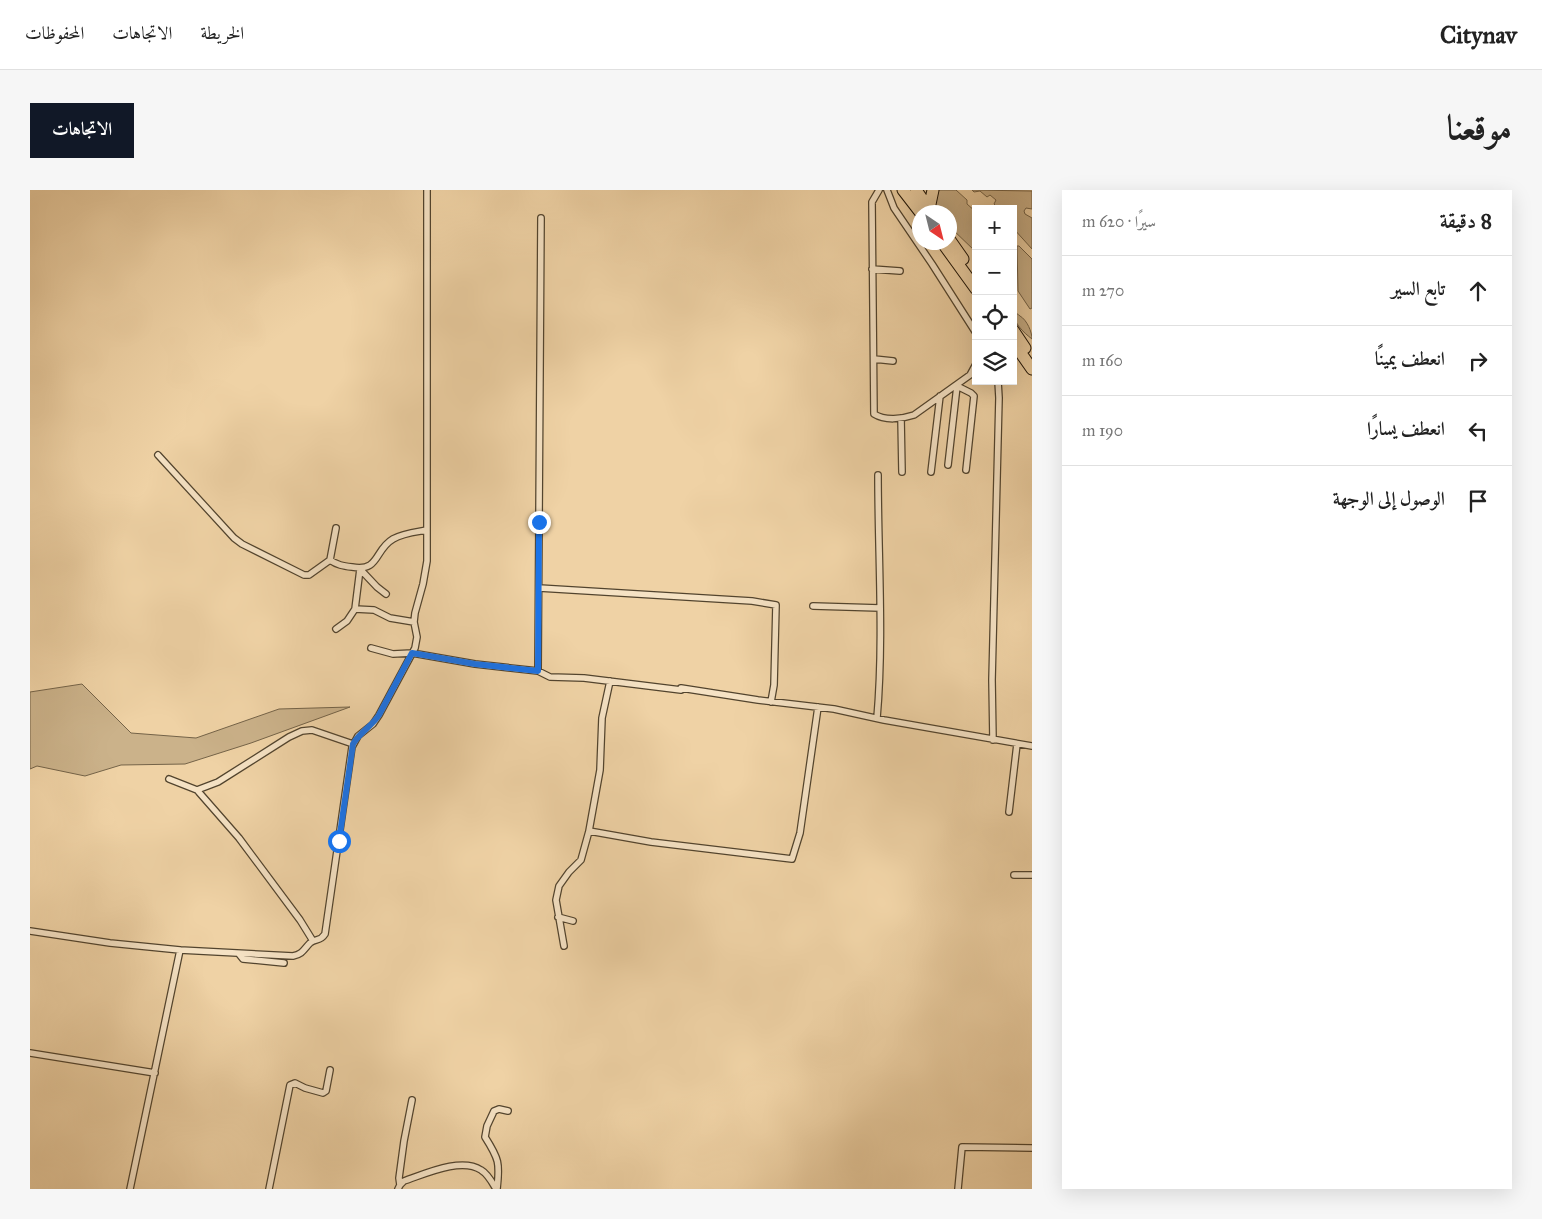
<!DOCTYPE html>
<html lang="ar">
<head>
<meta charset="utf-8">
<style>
  body { margin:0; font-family:"IM FELL Great Primer",Amiri,serif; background:#f6f6f6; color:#222; direction:rtl }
  .controls { position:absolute; right:15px; top:15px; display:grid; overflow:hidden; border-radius:0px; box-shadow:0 5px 20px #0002 }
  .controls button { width:45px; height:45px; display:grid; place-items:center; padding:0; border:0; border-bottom:1px solid #e0e0e0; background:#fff; color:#222; font:25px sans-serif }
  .compass { position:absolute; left:882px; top:15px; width:45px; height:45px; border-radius:50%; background:#fff; box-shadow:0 5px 20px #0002; rotate:145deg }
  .stop { position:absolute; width:15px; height:15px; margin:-11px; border:4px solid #1a73e8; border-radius:50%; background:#fff }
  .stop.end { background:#1a73e8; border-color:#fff; box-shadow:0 1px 5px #0008 }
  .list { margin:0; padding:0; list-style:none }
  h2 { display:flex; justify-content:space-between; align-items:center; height:65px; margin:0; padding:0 20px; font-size:21px }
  h2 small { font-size:16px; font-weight:400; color:#767676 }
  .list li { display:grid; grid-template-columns:32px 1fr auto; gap:15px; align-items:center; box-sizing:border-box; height:70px; padding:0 20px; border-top:1px solid #e0e0e0 }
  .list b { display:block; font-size:19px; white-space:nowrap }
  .list em { font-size:16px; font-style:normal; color:#767676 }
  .icon { flex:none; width:28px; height:28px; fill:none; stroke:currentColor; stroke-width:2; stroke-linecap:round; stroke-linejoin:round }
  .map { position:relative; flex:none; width:1002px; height:999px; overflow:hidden; direction:ltr; border-radius:0px }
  header { display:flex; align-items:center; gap:30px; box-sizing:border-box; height:70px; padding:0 25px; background:#fff; border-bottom:1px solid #e0e0e0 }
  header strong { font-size:24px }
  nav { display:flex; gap:28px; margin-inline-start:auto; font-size:18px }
  .intro { display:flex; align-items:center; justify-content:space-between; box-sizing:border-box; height:120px; padding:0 30px }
  h1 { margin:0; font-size:35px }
  .button { padding:12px 22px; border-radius:0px; background:#111827; color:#fff; font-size:18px; font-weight:700 }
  main { display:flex; gap:30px; padding:0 30px }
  aside { flex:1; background:#fff; border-radius:0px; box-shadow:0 5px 20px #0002 }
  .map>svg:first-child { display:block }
  .green { fill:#cbb28a; stroke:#746348 }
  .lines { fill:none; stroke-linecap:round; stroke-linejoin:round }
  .street-casing { stroke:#52442e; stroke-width:8 }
  .highway-casing { stroke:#1e1407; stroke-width:13 }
  .street { stroke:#f5e2c4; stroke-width:5.5 }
  .highway { stroke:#efd2a5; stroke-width:11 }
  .route { stroke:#1a73e8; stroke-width:6 }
</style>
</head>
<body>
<header>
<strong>Citynav</strong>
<nav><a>الخريطة</a><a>الاتجاهات</a><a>المحفوظات</a></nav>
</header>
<div class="intro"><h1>موقعنا</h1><a class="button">الاتجاهات</a></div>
<main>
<aside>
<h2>8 دقيقة<small>سيرًا · 620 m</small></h2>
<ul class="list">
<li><svg class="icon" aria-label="ahead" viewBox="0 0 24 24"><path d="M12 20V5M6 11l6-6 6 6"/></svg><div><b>تابع السير</b></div><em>270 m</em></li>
<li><svg class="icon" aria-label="right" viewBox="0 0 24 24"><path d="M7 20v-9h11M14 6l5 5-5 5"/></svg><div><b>انعطف يمينًا</b></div><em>160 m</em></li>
<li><svg class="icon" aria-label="left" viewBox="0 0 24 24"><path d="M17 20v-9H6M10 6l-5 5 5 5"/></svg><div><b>انعطف يسارًا</b></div><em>190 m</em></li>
<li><svg class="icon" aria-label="arrive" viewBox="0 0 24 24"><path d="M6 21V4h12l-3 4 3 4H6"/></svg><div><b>الوصول إلى الوجهة</b></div></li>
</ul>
</aside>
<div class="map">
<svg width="1002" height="999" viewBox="0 0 1002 999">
  <rect width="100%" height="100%" fill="#efd2a5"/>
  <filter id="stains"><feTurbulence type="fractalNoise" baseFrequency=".004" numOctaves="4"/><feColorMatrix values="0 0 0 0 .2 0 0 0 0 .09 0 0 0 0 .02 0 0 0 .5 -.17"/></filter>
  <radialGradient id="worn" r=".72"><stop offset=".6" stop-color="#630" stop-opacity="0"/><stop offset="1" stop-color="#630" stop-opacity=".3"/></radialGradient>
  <path class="green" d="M908,0H926L937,10V14L945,21L942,24L946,28V62L920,37L919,22H909L905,15L906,3Z
    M942,0L1002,1V19L996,18L994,21L995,24L1002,28V59L983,38V19H969L964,14L966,10L960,5L957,7L950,1L944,2Z
    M987,56H989L1002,69V118L1000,119L988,101Z
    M983,120C985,123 988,124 990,126C997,130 1002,142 1002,149C993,142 983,133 983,120Z
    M52,494L101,543L166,548L249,519L320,517L221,553L155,574L91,575L55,586L7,576L0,579V502Z"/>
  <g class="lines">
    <g class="street-casing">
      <path id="street" d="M849,0L842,12L844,224C855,231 872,229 884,225L940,185L946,174
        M857,0L864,18L902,74L946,143
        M842,79L870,81
        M844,169L863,171
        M871,228L872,282
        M128,265L204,348L212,354L274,385H279L300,370L306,338
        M918,275L927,196L941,203L944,206L936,280
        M901,282L910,206
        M300,370C307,375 313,376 322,377C350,382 344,360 363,349C373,343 386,342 397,340
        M330,379L347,397L356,404
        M509,398L722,411L746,415L744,495L741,512
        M783,416L850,418
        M325,419L344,420L360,428L384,432
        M306,439L317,431L325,419L330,379
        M341,458L363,464L382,463L445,474L508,481L520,487L554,488L651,500
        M508,481L511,28
        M651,498L728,510L804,519L854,530L1002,556
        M847,528C854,448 848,366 848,285
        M963,550L962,490L969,208L968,191
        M139,589L167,600L209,648L270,730L283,751
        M167,600L188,592L259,547L272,541L282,540L323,554
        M979,622L987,554
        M559,641L621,652L762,669L770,643L788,517
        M984,685H1002
        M528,727L543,731
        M0,741L80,753L150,760L263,766C273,764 274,759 280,753C286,748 290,752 295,744L322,557L328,546L343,534L349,525L385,458L387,447L384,432L385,423L393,394L397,371V0
        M534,756L526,710L529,696L539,682L551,670L559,641L570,580L572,528L580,491
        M209,764L213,769L254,773
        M0,863L125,883
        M370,995L369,988L374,951L382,910
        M100,999L150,760
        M239,999L260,895L265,893L275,898L293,903L296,901L300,880
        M368,999L370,995L374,991C395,984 431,967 451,980C458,984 462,992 466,999
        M467,999C470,973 469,969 455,947L457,936L464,921L469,919L478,921
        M928,999L932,957L1002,958"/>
    </g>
    <g class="highway-casing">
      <path id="highway" d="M873,0L890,22
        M886,0L901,22
        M899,19L903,0
        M919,49L933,69
        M912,52L946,99
        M983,140L995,158
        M983,152L1002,179"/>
    </g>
    <use href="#street" class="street"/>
    <use href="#highway" class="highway"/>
  </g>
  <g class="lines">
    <path class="route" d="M309,651L323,554C330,542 342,536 349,525L382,463L445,474L508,481L509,332"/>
  </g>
  <rect width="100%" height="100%" filter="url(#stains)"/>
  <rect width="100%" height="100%" fill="url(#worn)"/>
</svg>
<div class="controls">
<button>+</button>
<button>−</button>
<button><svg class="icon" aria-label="locate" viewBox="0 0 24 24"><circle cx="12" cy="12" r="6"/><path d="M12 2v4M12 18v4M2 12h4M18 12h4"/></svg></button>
<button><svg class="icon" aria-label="layers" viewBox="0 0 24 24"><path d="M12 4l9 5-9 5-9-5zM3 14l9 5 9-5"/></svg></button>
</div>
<svg class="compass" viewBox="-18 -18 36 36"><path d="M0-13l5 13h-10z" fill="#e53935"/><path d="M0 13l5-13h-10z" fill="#767676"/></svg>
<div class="stop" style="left:309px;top:651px"></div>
<div class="stop end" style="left:509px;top:332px"></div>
</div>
</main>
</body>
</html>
